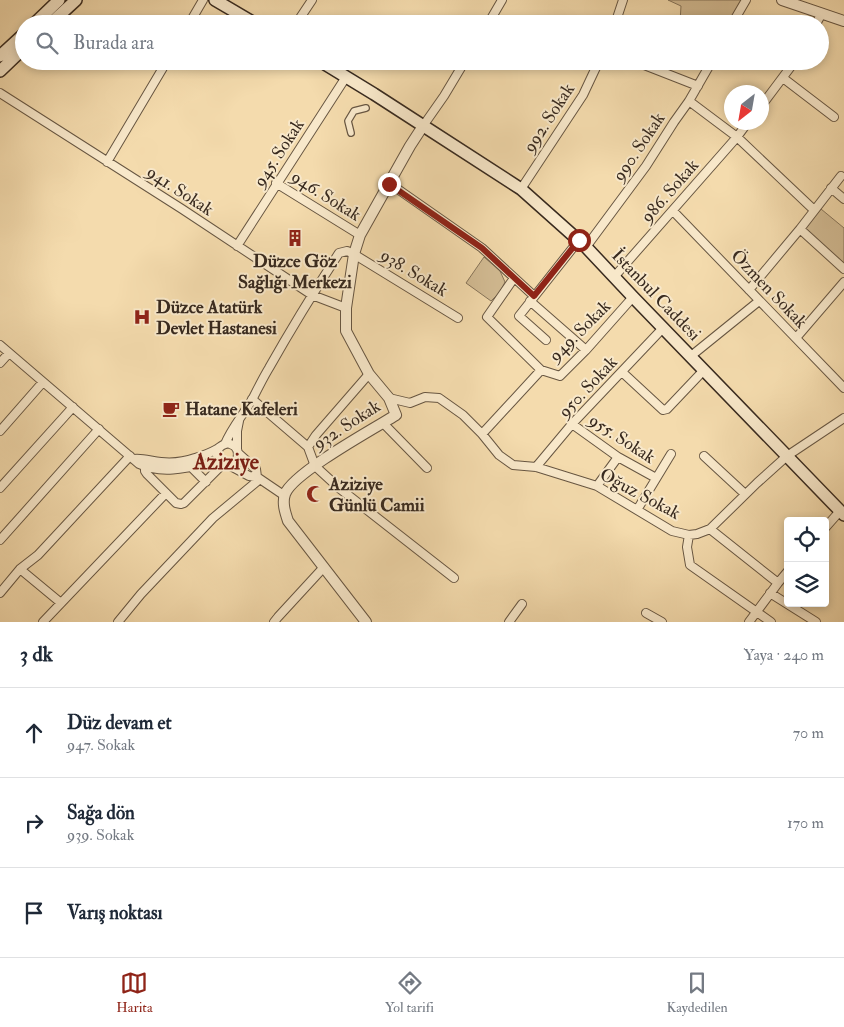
<!DOCTYPE html>
<html lang="tr">
<head>
<meta charset="utf-8">
<style>
  body { margin:0; font-family:"IM FELL Double Pica",serif; background:#f6f6f7; color:#1f2937 }
  .controls { position:absolute; right:15px; bottom:15px; display:grid; overflow:hidden; border-radius:5px; box-shadow:0 2px 8px #0003 }
  .controls button { width:45px; height:45px; display:grid; place-items:center; padding:0; border:0; border-bottom:1px solid #e0e1e3; background:#fff; color:#1f2937; font:25px sans-serif }
  .compass { position:absolute; left:724px; top:85px; width:45px; height:45px; border-radius:50%; background:#fff; box-shadow:0 2px 8px #0003; rotate:211deg }
  .stop { position:absolute; width:15px; height:15px; margin:-11px; border:4px solid #8f2418; border-radius:50%; background:#fff }
  .stop.end { background:#8f2418; border-color:#fff; box-shadow:0 1px 5px #0008 }
  .list { margin:0; padding:0; list-style:none }
  h2 { display:flex; justify-content:space-between; align-items:center; height:65px; margin:0; padding:0 20px; font-size:21px }
  h2 small { font-size:16px; font-weight:400; color:#747a83 }
  .list li { display:grid; grid-template-columns:32px 1fr auto; gap:15px; align-items:center; box-sizing:border-box; height:90px; padding:0 20px; border-top:1px solid #e0e1e3 }
  .list b { display:block; font-size:19px; white-space:nowrap }
  .list p { margin:0; font-size:16px; white-space:nowrap; color:#747a83 }
  .list em { font-size:16px; font-style:normal; color:#747a83 }
  .icon { flex:none; width:28px; height:28px; fill:none; stroke:currentColor; stroke-width:2; stroke-linecap:round; stroke-linejoin:round }
  .map { position:relative; flex:none; width:844px; height:622px; overflow:hidden }
  .search { position:absolute; background:#fff; box-shadow:0 2px 8px #0003; left:15px; right:15px; top:15px; height:55px; display:flex; align-items:center; gap:12px; box-sizing:border-box; padding:0 18px; border-radius:28px; color:#747a83; font-size:19px }
  .sheet { height:335px; background:#fff }
  nav { display:flex; justify-content:space-around; align-items:center; box-sizing:border-box; height:70px; border-top:1px solid #e0e1e3; background:#fff; font-size:14px; color:#747a83 }
  nav a { display:grid; justify-items:center; gap:2px }
  nav .on { color:#8f2418 }
  .map>svg:first-child { display:block }
  .green { fill:#d4bd95; stroke:#86745a }
  .lines { fill:none; stroke-linecap:round; stroke-linejoin:round }
  .pedestrian-casing { stroke:#675642; stroke-width:8 }
  .minor-casing { stroke:#675642; stroke-width:10 }
  .tertiary-casing { stroke:#675642; stroke-width:12 }
  .secondary-casing { stroke:#382a1f; stroke-width:14 }
  .pedestrian { stroke:#f8e8ca; stroke-width:5.5 }
  .minor { stroke:#f8e8ca; stroke-width:8 }
  .tertiary { stroke:#f8e8ca; stroke-width:10 }
  .secondary { stroke:#f8e8ca; stroke-width:11 }
  .route { stroke:#8f2418; stroke-width:6 }
  .labels { text-anchor:middle; dominant-baseline:central; stroke-width:4; stroke-linejoin:round; paint-order:stroke }
  .street-label { font-size:18px; fill:#382a1f; stroke:#f8e8ca }
  .poi-label { font-size:18px; font-weight:bold; fill:#382a1f; stroke:#f8e8ca; text-anchor:start }
  .district-label { font-size:22px; font-weight:bold; fill:#7a1f14; stroke:#f8e8ca }
</style>
</head>
<body>
<div class="map">
<svg width="844" height="622" viewBox="0 0 844 622">
  <rect width="100%" height="100%" fill="#f4dbad"/>
  <filter id="stains"><feTurbulence type="fractalNoise" baseFrequency=".004" numOctaves="4"/><feColorMatrix values="0 0 0 0 .2 0 0 0 0 .09 0 0 0 0 .02 0 0 0 .5 -.17"/></filter>
  <radialGradient id="worn" r=".72"><stop offset=".6" stop-color="#630" stop-opacity="0"/><stop offset="1" stop-color="#630" stop-opacity=".3"/></radialGradient>
  <path class="green" d="M668,0H742L728,24H690L680,22L681,6Z
    M821,209L844,228V263L804,229Z
    M484,257L500,271L505,282L500,292L491,301L466,283Z"/>
  <g class="lines">
    <g class="pedestrian-casing">
      <path id="pedestrian" d="M351,133L348,121L354,111L366,108"/>
    </g>
    <g class="minor-casing">
      <path id="minor" d="M189,24L203,0
        M296,24L312,0
        M488,24L502,0
        M615,24L623,0
        M732,24L746,0
        M816,24L822,13
        M634,61L698,86
        M783,78L834,117
        M0,93L182,209L312,295L346,308
        M689,101L737,137L814,210
        M762,105L795,61
        M423,126L444,96L465,61
        M107,162L167,61
        M276,183L360,235
        M389,183L482,248L534,296
        M831,188L844,199
        M521,189L583,95L599,61
        M673,211L844,388
        M800,229L844,269
        M237,246L346,77
        M586,247L646,166L674,122L689,101L712,61
        M614,277L737,137L748,122
        M514,278L487,317L541,370
        M749,290L800,229L841,176
        M530,301L586,350
        M796,338L844,282
        M546,340L519,316L579,240
        M0,345L139,464C164,476 195,466 221,461
        M691,356L759,301
        M0,363L9,353
        M622,372L663,410L667,409L704,370
        M389,398L410,403L425,397L439,398L463,415L482,434L499,455L513,465L536,467L597,486L672,531L689,535L697,534L710,529L757,483L787,456L844,418
        M252,399L308,447L315,466L339,488L454,578
        M383,423L427,468
        M572,424L618,457L656,478
        M0,431L43,382
        M482,434L541,370L560,376L586,350L633,297
        M225,444C232,427 244,414 253,398C258,388 263,378 269,368C291,329 315,290 339,253L347,251L352,253L458,318
        M308,447L316,435L369,374
        M237,449V431L239,421
        M238,453L256,469L257,477
        M704,456L745,494
        M134,459C143,458 151,461 161,462C172,463 184,462 195,458C202,456 210,453 217,449C219,448 221,446 223,445C225,444 228,443 230,444C238,446 239,453 237,460C230,467 220,465 217,455L219,448
        M227,464L249,476L257,477L285,496
        M145,467V471L147,474L176,503L181,504L184,503L224,463
        M191,467L206,482
        M536,467L572,424L663,328
        M597,486L618,457
        M0,488L73,407
        M637,510L671,454
        M825,528L840,511
        M710,529L778,583
        M689,535L687,547L690,565L771,622
        M0,540L99,429
        M20,569L61,603
        M0,593L20,569L38,555L130,456
        M770,593L816,622
        M646,613L662,622
        M43,622L166,493
        M118,622L141,594L213,518L260,479
        M274,622L278,617L324,567
        M509,622L522,604
        M749,622L778,583L788,571"/>
    </g>
    <g class="tertiary-casing">
      <path id="tertiary" d="M782,0L844,21
        M366,622L288,521C285,512 282,503 285,494C293,473 373,429 396,415L389,398L369,374L346,331V308L354,254L360,235L410,146L423,126"/>
    </g>
    <g class="secondary-casing">
      <path id="secondary" d="M215,0L256,24
        M34,24L59,0
        M50,24L76,0
        M0,56L24,34
        M320,61L374,94L521,189L586,247L633,297L844,515
        M0,71L24,48"/>
    </g>
    <use href="#pedestrian" class="pedestrian"/>
    <use href="#minor" class="minor"/>
    <use href="#tertiary" class="tertiary"/>
    <use href="#secondary" class="secondary"/>
  </g>
  <g class="lines">
    <path class="route" d="M389,184L482,248L534,296L579,240"/>
  </g>
  <defs>
    <g id="building-bare" transform="scale(1.35)"><path d="M-4-6H4V6H1V3H-1V6H-4ZM-2.5-4.3h1.7v1.8h-1.7ZM.8-4.3h1.7v1.8H.8ZM-2.5-1h1.7V.8h-1.7ZM.8-1h1.7V.8H.8Z" fill="#8f2418" stroke="#f8e8ca" stroke-width="2.5" paint-order="stroke"/></g>
    <g id="hospital-bare" transform="scale(1.35)"><path d="M-5-5h3v3.5h4V-5h3V5h-3V1.5h-4V5h-3Z" fill="#8f2418" stroke="#f8e8ca" stroke-width="2.5" paint-order="stroke"/></g>
    <g id="cafe-bare" transform="scale(1.35)"><path d="M-5.5-4.5H6V0H3Q3 3.5 0 3.5H-2.5Q-5.5 3.5-5.5 0ZM3-3.2v2h1.7v-2ZM-6 4.5H4V6H-6Z" fill="#8f2418" stroke="#f8e8ca" stroke-width="2.5" paint-order="stroke"/></g>
    <g id="mosque-bare" transform="scale(1.35)"><path d="M3.5-4.9A6 6 0 1 0 3.5 4.9A5 5 0 1 1 3.5-4.9Z" fill="#8f2418" stroke="#f8e8ca" stroke-width="2.5" paint-order="stroke"/></g>
  </defs>
  <g fill-rule="evenodd">
    <use href="#building-bare" x="295" y="238"/>
    <use href="#hospital-bare" x="142" y="317"/>
    <use href="#cafe-bare" x="171" y="409"/>
    <use href="#mosque-bare" x="315" y="494"/>
  </g>
  <g class="labels">
    <g class="street-label">
      <text transform="translate(549 118) rotate(-57)">992. Sokak</text>
      <text transform="translate(639 147) rotate(-56)">990. Sokak</text>
      <text transform="translate(279 153) rotate(-57)">945. Sokak</text>
      <text transform="translate(180 191) rotate(33)">941. Sokak</text>
      <text transform="translate(670 191) rotate(-49)">986. Sokak</text>
      <text transform="translate(326 196) rotate(32)">946. Sokak</text>
      <text transform="translate(414 273) rotate(31)">938. Sokak</text>
      <text transform="translate(769 289) rotate(46)">Özmen Sokak</text>
      <text transform="translate(656 295) rotate(46)">İstanbul Caddesi</text>
      <text transform="translate(580 331) rotate(-45)">949. Sokak</text>
      <text transform="translate(588 387) rotate(-47)">950. Sokak</text>
      <text transform="translate(347 425) rotate(-33)">932. Sokak</text>
      <text transform="translate(622 439) rotate(33)">955. Sokak</text>
      <text transform="translate(640 494) rotate(28)">Oğuz Sokak</text>
    </g>
    <g class="poi-label">
      <text x="295" y="261" text-anchor="middle">Düzce Göz<tspan x="295" dy="21">Sağlığı Merkezi</tspan></text>
      <text x="156" y="307">Düzce Atatürk<tspan x="156" dy="21">Devlet Hastanesi</tspan></text>
      <text x="185" y="409">Hatane Kafeleri</text>
      <text x="329" y="484">Aziziye<tspan x="329" dy="21">Günlü Camii</tspan></text>
    </g>
    <g class="district-label">
      <text x="226" y="462">Aziziye</text>
    </g>
  </g>
  <rect width="100%" height="100%" filter="url(#stains)"/>
  <rect width="100%" height="100%" fill="url(#worn)"/>
</svg>
<div class="controls">
<button><svg class="icon" aria-label="locate" viewBox="0 0 24 24"><circle cx="12" cy="12" r="6"/><path d="M12 2v4M12 18v4M2 12h4M18 12h4"/></svg></button>
<button><svg class="icon" aria-label="layers" viewBox="0 0 24 24"><path d="M12 4l9 5-9 5-9-5zM3 14l9 5 9-5"/></svg></button>
</div>
<svg class="compass" viewBox="-18 -18 36 36"><path d="M0-13l5 13h-10z" fill="#e53935"/><path d="M0 13l5-13h-10z" fill="#747a83"/></svg>
<div class="stop" style="left:579px;top:240px"></div>
<div class="stop end" style="left:389px;top:184px"></div>
<div class="search"><svg class="icon" aria-label="search" viewBox="0 0 24 24"><circle cx="10" cy="10" r="6"/><path d="M15 15l6 6"/></svg>Burada ara</div>
</div>
<section class="sheet">
<h2>3 dk<small>Yaya · 240 m</small></h2>
<ul class="list">
<li><svg class="icon" aria-label="ahead" viewBox="0 0 24 24"><path d="M12 20V5M6 11l6-6 6 6"/></svg><div><b>Düz devam et</b><p>947. Sokak</p></div><em>70 m</em></li>
<li><svg class="icon" aria-label="right" viewBox="0 0 24 24"><path d="M7 20v-9h11M14 6l5 5-5 5"/></svg><div><b>Sağa dön</b><p>939. Sokak</p></div><em>170 m</em></li>
<li><svg class="icon" aria-label="arrive" viewBox="0 0 24 24"><path d="M6 21V4h12l-3 4 3 4H6"/></svg><div><b>Varış noktası</b></div></li>
</ul>
</section>
<nav>
<a class="on"><svg class="icon" aria-label="map" viewBox="0 0 24 24"><path d="M3 6l6-2 6 2 6-2v14l-6 2-6-2-6 2zM9 4v14M15 6v14"/></svg>Harita</a>
<a><svg class="icon" aria-label="directions" viewBox="0 0 24 24"><path d="M12 3l9 9-9 9-9-9zM9 14v-3h6M13 9l2 2-2 2"/></svg>Yol tarifi</a>
<a><svg class="icon" aria-label="saved" viewBox="0 0 24 24"><path d="M7 4h10v16l-5-4-5 4z"/></svg>Kaydedilen</a>
</nav>
</body>
</html>
